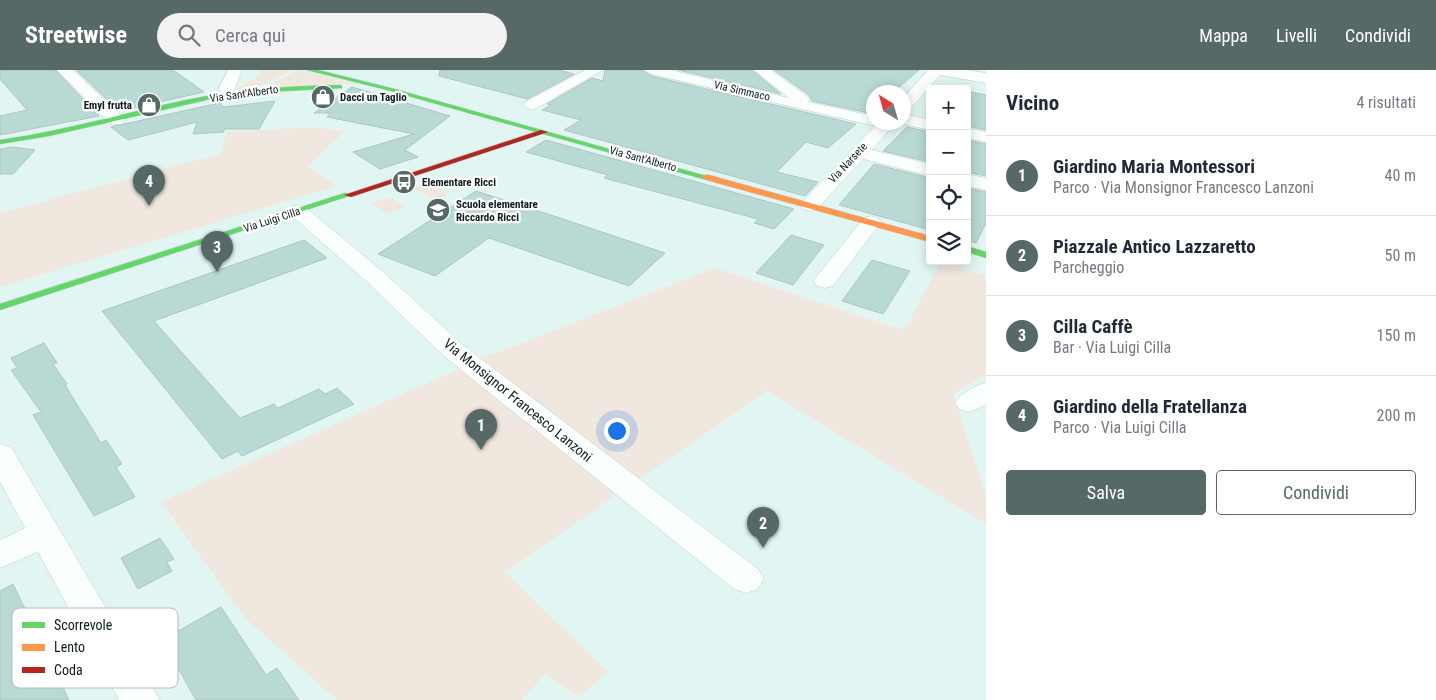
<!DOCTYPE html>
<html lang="it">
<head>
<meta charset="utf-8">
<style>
  body { margin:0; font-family:"Roboto Condensed",sans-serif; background:#f2f2f3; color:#1f2937 }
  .controls { position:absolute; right:15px; top:15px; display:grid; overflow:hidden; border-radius:5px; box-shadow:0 2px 12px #0003 }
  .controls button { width:45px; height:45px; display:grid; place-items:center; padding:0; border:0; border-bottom:1px solid #e0e1e3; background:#fff; color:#1f2937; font:25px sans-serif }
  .compass { position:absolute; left:866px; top:15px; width:45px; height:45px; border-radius:50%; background:#fff; box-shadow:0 2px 12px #0003; rotate:323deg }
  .you { position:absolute; left:616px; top:360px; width:18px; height:18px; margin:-12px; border:4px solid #fff; border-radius:50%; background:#1a73e8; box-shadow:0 0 0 8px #1a73e833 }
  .badge { display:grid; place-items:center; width:32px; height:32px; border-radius:50%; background:#566966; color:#fff; font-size:16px; font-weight:700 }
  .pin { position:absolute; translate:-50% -41px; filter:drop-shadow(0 1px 2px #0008) }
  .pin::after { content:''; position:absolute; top:26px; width:18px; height:15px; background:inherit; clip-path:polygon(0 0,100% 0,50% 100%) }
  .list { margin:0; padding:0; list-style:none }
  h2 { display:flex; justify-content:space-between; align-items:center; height:65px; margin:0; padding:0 20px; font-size:21px }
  h2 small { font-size:16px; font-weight:400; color:#747a83 }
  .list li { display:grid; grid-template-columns:32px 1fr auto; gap:15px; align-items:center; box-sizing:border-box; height:80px; padding:0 20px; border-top:1px solid #e0e1e3 }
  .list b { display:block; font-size:19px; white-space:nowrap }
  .list p { margin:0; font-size:16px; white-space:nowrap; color:#747a83 }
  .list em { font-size:16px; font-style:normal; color:#747a83 }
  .actions { display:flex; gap:10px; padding:15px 20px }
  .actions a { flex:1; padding:11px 0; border:1px solid #566966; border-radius:5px; text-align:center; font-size:18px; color:#566966 }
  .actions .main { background:#566966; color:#fff }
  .icon { flex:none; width:28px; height:28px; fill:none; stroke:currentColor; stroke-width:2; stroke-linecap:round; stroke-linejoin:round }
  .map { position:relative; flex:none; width:986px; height:630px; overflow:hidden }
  header { display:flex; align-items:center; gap:30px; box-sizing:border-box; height:70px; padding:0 25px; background:#566966; color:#fff }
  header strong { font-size:24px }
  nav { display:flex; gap:28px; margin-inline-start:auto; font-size:18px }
  .search { width:350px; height:45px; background:#f2f2f3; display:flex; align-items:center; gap:12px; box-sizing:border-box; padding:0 18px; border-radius:28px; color:#747a83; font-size:19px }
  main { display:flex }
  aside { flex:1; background:#fff }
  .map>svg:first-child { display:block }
  .green { fill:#f0e7df }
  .building { fill:#b8d9d4; stroke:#b2c4c0 }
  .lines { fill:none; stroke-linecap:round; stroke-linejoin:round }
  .street-casing { stroke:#bccecb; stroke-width:1 }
  .fast-casing { stroke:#bccecb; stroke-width:1 }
  .slow-casing { stroke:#bccecb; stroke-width:1 }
  .jam-casing { stroke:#bccecb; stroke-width:1 }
  .street { fill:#fafefd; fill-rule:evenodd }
  .fast { fill:#63d668; fill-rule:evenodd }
  .slow { fill:#ff974d; fill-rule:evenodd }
  .jam { fill:#b3261e; fill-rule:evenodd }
  .labels { text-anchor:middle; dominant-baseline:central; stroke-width:4.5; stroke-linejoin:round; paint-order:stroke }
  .far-street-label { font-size:11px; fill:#0b1d1a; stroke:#fff }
  .far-poi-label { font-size:11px; font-weight:bold; fill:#0b1d1a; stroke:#fff; text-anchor:start }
  .street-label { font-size:14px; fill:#0b1d1a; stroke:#fff }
  .key { fill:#fff; stroke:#b6bbba; stroke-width:1 }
  .key-label { font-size:14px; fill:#0b1d1a }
</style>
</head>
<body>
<header>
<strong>Streetwise</strong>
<div class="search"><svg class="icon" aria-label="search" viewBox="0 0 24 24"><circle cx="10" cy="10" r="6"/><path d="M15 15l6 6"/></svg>Cerca qui</div>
<nav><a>Mappa</a><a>Livelli</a><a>Condividi</a></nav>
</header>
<main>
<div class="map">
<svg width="986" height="630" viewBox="0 0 986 630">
  <rect width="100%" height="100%" fill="#e1f6f2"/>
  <path class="green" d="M260,0H293L256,18L233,20L259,6Z
    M299,0L354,13L356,14L264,17Z
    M315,57L345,61L308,96L337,116L0,217V143L220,84L227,62Z
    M428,112L448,124L435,131L411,117Z
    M390,127L406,137L386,144L371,133Z
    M941,192L986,206V304L953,324L986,425V454L767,321L505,502L608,602L579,627L545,604L522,630H337L245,548L161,432L483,288L715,198L904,260Z"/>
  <path class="building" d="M0,0H55L99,46L0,65V46L27,40L0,9Z
    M76,0H173L204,22L119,41Z
    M440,0H559L574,4L527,29L439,6Z
    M605,0H642L651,6L856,54L828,78L806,72L777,102L818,112L805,126L564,60L581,50L542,40L551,35L547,34L592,8L603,11Z
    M678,0H752L781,24Z
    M774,0H919L893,22H874V39L869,43L812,31L809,25Z
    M352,17L450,46L405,80L418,87L380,99L353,82L414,64L327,47L330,43H314Z
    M967,21L986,25V60L967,56Z
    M275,31L259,59H224V62L193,64L197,52L128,70L111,57L219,33L224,37Z
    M907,57L930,62V92L883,81Z
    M546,70L794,139L774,159L754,153L758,149L604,108L608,105L526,82Z
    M967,70L986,74V106L967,102Z
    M12,77L35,80L13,104H0V79Z
    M874,94L930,108V160L839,135Z
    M967,118L986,122V153L976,173L967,170Z
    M476,121L554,146L665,183L629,216L489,168L435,206L378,184Z
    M791,165L824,175L793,215L756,203Z
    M304,170L327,188L154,251L240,348L274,334L278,338L319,319L325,324L337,318L354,334L242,386L238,381L222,389L102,241Z
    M872,190L910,201L883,244L842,231Z
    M44,273L57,293L53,294L67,314L65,315L101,373L106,370L122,394L116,397L135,427L94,446L33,345L41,342L11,300L17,298L11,288Z
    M160,468L174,489L167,492L172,501L138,519L121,488Z
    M13,514L69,630H0V521Z
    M221,537L266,605L277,598L299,630H196L162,570Z"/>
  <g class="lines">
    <g class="street-casing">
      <path id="street" d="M57,0H73L122,46L124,50L122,54H110Z
        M228,0H242L234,20L226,25L218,20Z
        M585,0H603L537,38L531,40L523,35L525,32Z
        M644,0H670L789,28L754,0H771L808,27L810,30L808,32L874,46V52H896L872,80L930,94V106L863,89L817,139L810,141L803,139L800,135L803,131L875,56L651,4Z
        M928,0H966L986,3V13L940,5L910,39L904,41V27Z
        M904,44L930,50V60L898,53L904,52Z
        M967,58L986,62V72L967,68Z
        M967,104L986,108V120L967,116Z
        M298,135L305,137L381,200L463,275L758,499L764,509L758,519L746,523L734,519L445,287L365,210L291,145L288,141L291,137Z
        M871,146L878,148L881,152L833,216L825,218L817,216L813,211L817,206L864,148Z
        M986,313V335L969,342L959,339L955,333C962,322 974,316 986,313Z
        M0,374L11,377L160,630H119L38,482L0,498V470L25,458L0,412Z"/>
    </g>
    <g class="fast-casing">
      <path id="fast" d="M307,0H318L391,18L710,107L703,109L387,20Z
        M340,15L342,16V18L266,22L211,29L49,66L0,74V70C72,60 140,38 212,25C254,18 297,16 340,15Z
        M345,123L352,125L0,240V234Z
        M967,176L986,182V188L967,182Z"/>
    </g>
    <g class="slow-casing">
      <path id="slow" d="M703,105H709L930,166V172L703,109Z"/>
    </g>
    <g class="jam-casing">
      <path id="jam" d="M541,60L548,62L351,127L344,125Z"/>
    </g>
    <use href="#street" class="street"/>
    <use href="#fast" class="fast"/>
    <use href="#slow" class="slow"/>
    <use href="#jam" class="jam"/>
  </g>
  <defs>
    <g id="shop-disc" transform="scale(1.25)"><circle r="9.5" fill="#566966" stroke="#fff"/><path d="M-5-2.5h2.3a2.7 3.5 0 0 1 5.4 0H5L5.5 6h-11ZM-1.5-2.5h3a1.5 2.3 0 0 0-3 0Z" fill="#fff"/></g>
    <g id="bus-disc" transform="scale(1.25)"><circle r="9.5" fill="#566966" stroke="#fff"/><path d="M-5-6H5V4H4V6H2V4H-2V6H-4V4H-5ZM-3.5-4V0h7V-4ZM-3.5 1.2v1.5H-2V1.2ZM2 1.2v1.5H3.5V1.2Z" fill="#fff"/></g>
    <g id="school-disc" transform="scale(1.25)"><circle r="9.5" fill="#566966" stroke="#fff"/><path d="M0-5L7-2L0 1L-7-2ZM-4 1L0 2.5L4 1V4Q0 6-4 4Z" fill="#fff"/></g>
  </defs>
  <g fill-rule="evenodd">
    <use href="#shop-disc" x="323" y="27"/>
    <use href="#shop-disc" x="149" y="35"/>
    <use href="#bus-disc" x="404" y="112"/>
    <use href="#school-disc" x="438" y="140"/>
  </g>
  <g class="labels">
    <g class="far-street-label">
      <text transform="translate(742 21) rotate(13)">Via Simmaco</text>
      <text transform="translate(244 24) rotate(-8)">Via Sant'Alberto</text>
      <text transform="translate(643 89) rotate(15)">Via Sant'Alberto</text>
      <text transform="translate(848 93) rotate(-47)">Via Narsete</text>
      <text transform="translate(272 150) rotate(-18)">Via Luigi Cilla</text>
    </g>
    <g class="far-poi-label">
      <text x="340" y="27">Dacci un Taglio</text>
      <text x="132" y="35" text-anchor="end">Emyl frutta</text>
      <text x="422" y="112">Elementare Ricci</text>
      <text x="456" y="134">Scuola elementare<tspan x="456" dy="13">Riccardo Ricci</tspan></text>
    </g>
    <g class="street-label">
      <text transform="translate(518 330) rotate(39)">Via Monsignor Francesco Lanzoni</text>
    </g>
  </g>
  <rect x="12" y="538" width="166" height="80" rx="8" class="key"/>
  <rect x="22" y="552" width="23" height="6" fill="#63d668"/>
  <rect x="22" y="574" width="23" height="7" fill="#ff974d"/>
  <rect x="22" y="597" width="23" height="6" fill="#b3261e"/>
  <g class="key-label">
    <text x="54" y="560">Scorrevole</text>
    <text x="54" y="582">Lento</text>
    <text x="54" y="605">Coda</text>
  </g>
</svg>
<div class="controls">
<button>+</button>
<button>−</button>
<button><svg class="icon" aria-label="locate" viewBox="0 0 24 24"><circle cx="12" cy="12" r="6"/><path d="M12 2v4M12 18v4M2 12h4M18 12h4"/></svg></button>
<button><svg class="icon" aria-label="layers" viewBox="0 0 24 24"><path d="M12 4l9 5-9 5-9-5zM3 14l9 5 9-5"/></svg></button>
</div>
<svg class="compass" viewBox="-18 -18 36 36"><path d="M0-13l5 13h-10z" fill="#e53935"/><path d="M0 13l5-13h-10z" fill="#747a83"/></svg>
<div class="you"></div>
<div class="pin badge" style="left:481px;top:380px">1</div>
<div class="pin badge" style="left:763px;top:478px">2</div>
<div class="pin badge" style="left:217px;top:202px">3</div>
<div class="pin badge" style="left:149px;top:136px">4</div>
</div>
<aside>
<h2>Vicino<small>4 risultati</small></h2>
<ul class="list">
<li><span class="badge">1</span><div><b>Giardino Maria Montessori</b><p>Parco · Via Monsignor Francesco Lanzoni</p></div><em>40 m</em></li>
<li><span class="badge">2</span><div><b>Piazzale Antico Lazzaretto</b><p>Parcheggio</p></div><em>50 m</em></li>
<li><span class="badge">3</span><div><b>Cilla Caffè</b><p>Bar · Via Luigi Cilla</p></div><em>150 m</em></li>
<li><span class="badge">4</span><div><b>Giardino della Fratellanza</b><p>Parco · Via Luigi Cilla</p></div><em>200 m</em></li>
</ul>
<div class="actions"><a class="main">Salva</a><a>Condividi</a></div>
</aside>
</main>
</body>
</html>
